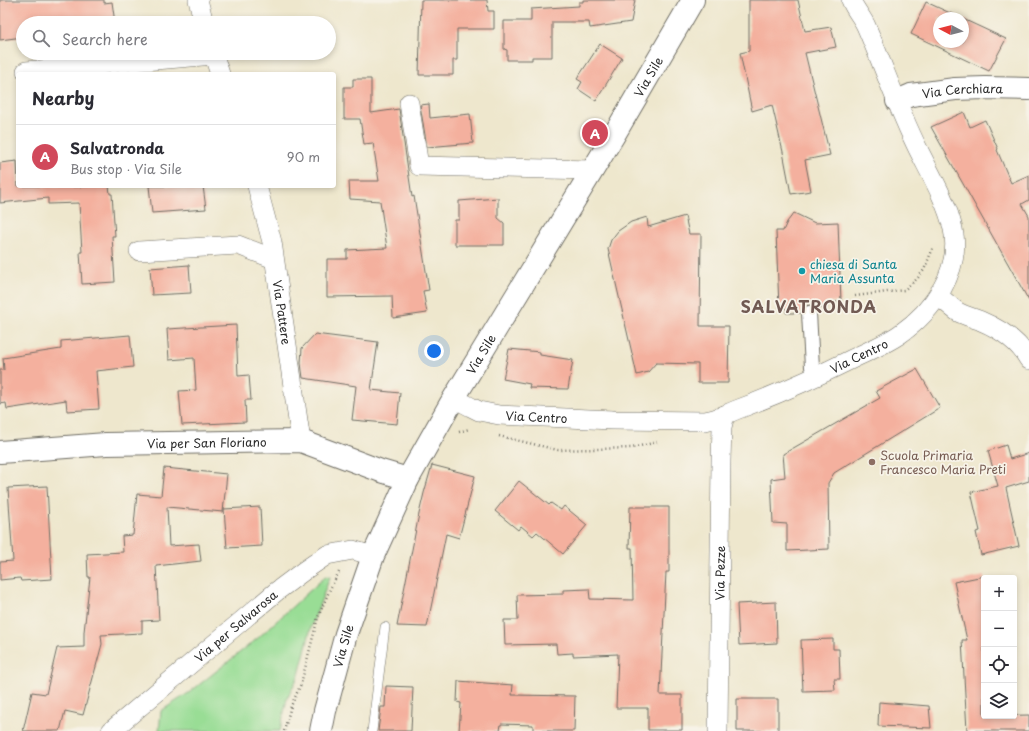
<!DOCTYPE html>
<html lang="en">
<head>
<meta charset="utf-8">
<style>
  body { margin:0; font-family:"Playpen Sans",sans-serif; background:#f2f2f3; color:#2b2b33 }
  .controls { position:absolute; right:12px; bottom:12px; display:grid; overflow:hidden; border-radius:4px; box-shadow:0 2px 6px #0003 }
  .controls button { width:36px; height:36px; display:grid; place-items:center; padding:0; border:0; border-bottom:1px solid #e1e1e2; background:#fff; color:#2b2b33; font:20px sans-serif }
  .compass { position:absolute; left:933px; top:12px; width:36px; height:36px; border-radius:50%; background:#fff; box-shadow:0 2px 6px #0003; rotate:277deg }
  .you { position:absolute; left:434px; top:351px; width:14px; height:14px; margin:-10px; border:3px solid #fff; border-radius:50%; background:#1a73e8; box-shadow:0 0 0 6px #1a73e833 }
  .badge { display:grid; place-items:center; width:26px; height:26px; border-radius:50%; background:#d1495b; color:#fff; font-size:13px; font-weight:700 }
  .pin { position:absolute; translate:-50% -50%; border:2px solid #fff; box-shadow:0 1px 4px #0006 }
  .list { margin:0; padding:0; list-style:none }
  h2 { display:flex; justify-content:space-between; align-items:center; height:52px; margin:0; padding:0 16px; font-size:17px }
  h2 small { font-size:13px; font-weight:400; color:#7c7c81 }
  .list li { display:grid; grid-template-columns:26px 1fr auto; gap:12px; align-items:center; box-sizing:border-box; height:64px; padding:0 16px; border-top:1px solid #e1e1e2 }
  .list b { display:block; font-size:15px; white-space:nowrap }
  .list p { margin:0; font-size:13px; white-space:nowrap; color:#7c7c81 }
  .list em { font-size:13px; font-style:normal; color:#7c7c81 }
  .icon { flex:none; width:22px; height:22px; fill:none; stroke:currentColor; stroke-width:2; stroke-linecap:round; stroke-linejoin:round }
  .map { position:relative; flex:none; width:1029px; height:731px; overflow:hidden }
  .search { position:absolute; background:#fff; box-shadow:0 2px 6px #0003; left:16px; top:16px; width:320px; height:44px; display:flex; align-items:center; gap:10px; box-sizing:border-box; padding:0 14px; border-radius:22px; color:#7c7c81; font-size:15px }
  .panel { position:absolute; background:#fff; box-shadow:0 2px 6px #0003; left:16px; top:72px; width:320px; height:116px; border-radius:4px }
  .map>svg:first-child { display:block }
  .green { fill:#99dd95; stroke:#628460 }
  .building { fill:#f4b09e }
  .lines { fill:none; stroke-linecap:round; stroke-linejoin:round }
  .service-casing { stroke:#6f6d64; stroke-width:10 }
  .pedestrian-casing { stroke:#6f6d64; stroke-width:16 }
  .minor-casing { stroke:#6f6d64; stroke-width:20 }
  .tertiary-casing { stroke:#6f6d64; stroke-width:24 }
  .path { stroke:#6f6d64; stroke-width:2.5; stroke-dasharray:1 3; stroke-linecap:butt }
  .service { stroke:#fff; stroke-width:9 }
  .pedestrian { stroke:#fff; stroke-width:14 }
  .minor { stroke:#fff; stroke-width:19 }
  .tertiary { stroke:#fff; stroke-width:22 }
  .culture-dot { fill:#0f9aa8; stroke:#f7f3e8; stroke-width:1.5 }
  .education-dot { fill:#8d6e63; stroke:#f7f3e8; stroke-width:1.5 }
  .labels { text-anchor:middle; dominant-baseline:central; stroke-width:3.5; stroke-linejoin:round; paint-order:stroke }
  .street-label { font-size:12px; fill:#2b2b2b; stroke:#f7f3e8 }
  .culture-label { font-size:12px; fill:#0d838f; stroke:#f7f3e8; text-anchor:start }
  .education-label { font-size:12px; fill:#785e54; stroke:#f7f3e8; text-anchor:start }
  .district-label { font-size:16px; font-weight:bold; letter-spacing:1px; fill:#715a53; stroke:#f7f3e8 }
</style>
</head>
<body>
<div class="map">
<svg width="1029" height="731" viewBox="0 0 1029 731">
  <rect width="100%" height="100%" fill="#f7f3e8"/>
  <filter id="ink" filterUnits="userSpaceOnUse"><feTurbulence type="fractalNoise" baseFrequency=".025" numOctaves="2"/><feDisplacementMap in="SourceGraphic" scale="8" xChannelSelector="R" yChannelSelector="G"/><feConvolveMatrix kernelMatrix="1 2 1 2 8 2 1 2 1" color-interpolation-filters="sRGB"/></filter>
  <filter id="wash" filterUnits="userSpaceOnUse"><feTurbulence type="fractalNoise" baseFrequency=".012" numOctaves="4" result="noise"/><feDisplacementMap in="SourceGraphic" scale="16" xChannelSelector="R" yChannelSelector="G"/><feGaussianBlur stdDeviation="0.9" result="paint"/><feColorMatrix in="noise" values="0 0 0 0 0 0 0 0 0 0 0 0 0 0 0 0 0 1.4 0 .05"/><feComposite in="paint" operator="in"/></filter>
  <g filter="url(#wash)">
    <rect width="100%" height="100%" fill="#eee7cd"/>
    <path class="green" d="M326,576L330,577L311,627L299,675L287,698L280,731H159L161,711L190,692L258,638Z"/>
    <g id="blocks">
      <path class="building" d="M0,0H104V3L112,2L115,23H23V37L0,40Z
        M421,0H487L488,11H494V29H457V60H453V75H419Z
        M583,0H635L631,22L590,28L589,22H552V57H532V60H507V50L504,49V21H531V9L579,6V2H583Z
        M749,0H798L805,31L831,27L836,47L805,53L830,155L805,160L811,191L791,194L783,152L772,105L752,111L740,53L749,51Z
        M926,2L961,18H939V42H963V19L1006,39L989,71L911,34Z
        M600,44L622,58L596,101L578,89L582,82L577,79Z
        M353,79H371V113L399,109L412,197L414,196L429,290L423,291L427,313L393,318L392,296L327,297V259H347V250L387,248L380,201L350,199L349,181H379L373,143L364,144L360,119H344V87H353Z
        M429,104L430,118L470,114L473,143L427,147L420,105Z
        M964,112L970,127L985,120L998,149L997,150L1011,183L1029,175V200L1022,204L1029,216V301L931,127Z
        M17,161L18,186H73V187L109,186L110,194H112L115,236H112L115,282L82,284L80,252H82L79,203L48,204V198L0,203V163Z
        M149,186H203L206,209L152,213Z
        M498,198V218L504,223V245H455V220H459V201Z
        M794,213L815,223L838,222L841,302H827V308H816L812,305H808L804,306L802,309L801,313H786V308H779L776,231H783L787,222Z
        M685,216L689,234H701L700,326H729L728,383H698V364L656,363L648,372L637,375L608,249L611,240L618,231L631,222L647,217L648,227Z
        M189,265L191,293L152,295L150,268Z
        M236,325L238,376L249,375L251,400H245L246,422L182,425L179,391L196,390L194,358L169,360L167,329Z
        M315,334L378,342L371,390L400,393L397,424L352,420L356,386L303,378L301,363L302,348Z
        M130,335L133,367L96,371L99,409L67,411L66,400L7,409L6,403L0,404V370H4L3,358L61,349V341Z
        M509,349L540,352V355L573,360L568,389L529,388L530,384L503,379Z
        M917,369L940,408L834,473L828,483L829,549L787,551V524L773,523L771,479L785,477L783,454L880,398L876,391Z
        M1006,445L1010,459L1029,453V481L1006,488L1019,546L981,555L976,532L980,531L971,492L998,486L988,451Z
        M432,465L475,476L459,538L446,534L427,627L397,626L419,514L424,493Z
        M164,468L227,474L223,512L167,507L169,546L199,544L201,561L156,566L159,620L142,621V633L101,635L102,644L83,715L65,711L60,731H23L32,692L46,694L57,648L84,647V632L90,577H88L87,554L123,552L122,536L133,535L137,494L161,496Z
        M519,481L549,505L551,503L561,510L564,506L587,525L563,554L537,532L533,536L521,526L518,530L495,511Z
        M47,486L52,579L21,581L20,578L0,580V562L13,561L8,488Z
        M260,507L262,546L227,548L224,509Z
        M630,507H669V572H666L660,695H682V730H648V708H616L618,654L573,656V653L557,654L556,644L505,645L504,620H518L517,595L563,594V590L589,589L590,599L633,600L632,548H629Z
        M984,576V716L1029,715V731H967L962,640H967L954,582Z
        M776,602L777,643L739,645L737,604Z
        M833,639V649H839L840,679H834L835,690L803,691L801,640Z
        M458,681L513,685L512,695L575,696L574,731H533V725L501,724L500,731H459L461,703L457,702Z
        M386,686L413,687L411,731H378L381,707H385Z
        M737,699H778V731H737Z
        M879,702L929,706L931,728L878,726Z"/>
    </g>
  </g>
  <g filter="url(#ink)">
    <use href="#blocks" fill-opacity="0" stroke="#6f6d64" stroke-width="1"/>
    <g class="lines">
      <g class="service-casing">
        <path id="service" d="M372,731L385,627"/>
      </g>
      <g class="pedestrian-casing">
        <path id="pedestrian" d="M809,313L812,367"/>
      </g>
      <g class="minor-casing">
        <g id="minor">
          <path d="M198,0L204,23"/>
          <path d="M213,53L220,74"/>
          <path d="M26,71L214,55"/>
          <path d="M409,103L419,166L593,170"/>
          <path id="s1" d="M257,186L272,242L301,441"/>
          <path d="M139,251L238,245L274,259"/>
          <path d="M938,296C945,301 951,307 958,312C965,316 974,318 981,321C1000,329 1019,342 1029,360"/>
          <path id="s2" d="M454,398L471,407L479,411L499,415L613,420L705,421L714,419C722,417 728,413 736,410C776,395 814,378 852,359C868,351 886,344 900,334C933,311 962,270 953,229C947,202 930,173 918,149C898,109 884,67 866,26C862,17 855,10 851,0"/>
          <path id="s3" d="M111,731L277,591L305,570L327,555L353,550L373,556"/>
          <path id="s4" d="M718,731L721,461L722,427L725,415"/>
        </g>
      </g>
      <g class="tertiary-casing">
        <g id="tertiary">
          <path id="s5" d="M897,101L911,95L955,89L985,88L1029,89"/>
          <path id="s6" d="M0,452L106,444L301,441L381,471L408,479"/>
          <path id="s7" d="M321,731L325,711L346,634L373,556L408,479L451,403L614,135L693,0"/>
        </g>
      </g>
      <path class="path" d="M855,296L904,290L917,279L924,270L933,248
        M459,432L469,429
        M499,436L558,450L632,448L657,442
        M284,731L291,706L301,684L318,617L331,587L339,572"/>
      <use href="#service" class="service"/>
      <use href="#pedestrian" class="pedestrian"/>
      <use href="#minor" class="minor"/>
      <use href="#tertiary" class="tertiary"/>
    </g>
  </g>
  <circle class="culture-dot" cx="802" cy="271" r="4"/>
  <circle class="education-dot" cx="872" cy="462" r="4"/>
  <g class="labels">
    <g class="street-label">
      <text stroke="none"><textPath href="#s7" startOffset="736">Via Sile</textPath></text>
      <text stroke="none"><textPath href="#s5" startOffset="67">Via Cerchiara</textPath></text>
      <text stroke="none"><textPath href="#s1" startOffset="129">Via Pattere</textPath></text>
      <text stroke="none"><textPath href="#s7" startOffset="412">Via Sile</textPath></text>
      <text stroke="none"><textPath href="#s2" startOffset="422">Via Centro</textPath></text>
      <text stroke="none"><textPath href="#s2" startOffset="86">Via Centro</textPath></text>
      <text stroke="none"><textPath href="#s6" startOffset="207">Via per San Floriano</textPath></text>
      <text stroke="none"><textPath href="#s4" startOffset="158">Via Pezze</textPath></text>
      <text stroke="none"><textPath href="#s3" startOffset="163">Via per Salvarosa</textPath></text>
      <text stroke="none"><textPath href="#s7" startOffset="88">Via Sile</textPath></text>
    </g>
    <g class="culture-label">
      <text x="810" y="264">chiesa di Santa<tspan x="810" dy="14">Maria Assunta</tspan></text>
    </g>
    <g class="education-label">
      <text x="880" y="455">Scuola Primaria<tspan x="880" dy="14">Francesco Maria Preti</tspan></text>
    </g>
    <g class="district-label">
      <text x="809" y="306">SALVATRONDA</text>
    </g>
  </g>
</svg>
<div class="controls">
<button>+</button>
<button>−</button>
<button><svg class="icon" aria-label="locate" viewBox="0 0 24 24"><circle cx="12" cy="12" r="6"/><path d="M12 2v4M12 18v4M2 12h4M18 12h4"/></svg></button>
<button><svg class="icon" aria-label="layers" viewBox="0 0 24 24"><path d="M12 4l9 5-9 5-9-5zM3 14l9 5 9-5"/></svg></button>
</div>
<svg class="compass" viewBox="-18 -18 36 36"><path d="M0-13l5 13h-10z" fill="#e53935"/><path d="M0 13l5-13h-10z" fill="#7c7c81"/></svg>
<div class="you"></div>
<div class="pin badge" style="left:595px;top:133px">A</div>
<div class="search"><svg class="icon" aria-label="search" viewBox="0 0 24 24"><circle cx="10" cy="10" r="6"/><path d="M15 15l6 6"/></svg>Search here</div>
<section class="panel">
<h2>Nearby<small></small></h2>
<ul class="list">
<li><span class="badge">A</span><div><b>Salvatronda</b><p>Bus stop · Via Sile</p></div><em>90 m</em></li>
</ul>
</section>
</div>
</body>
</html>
